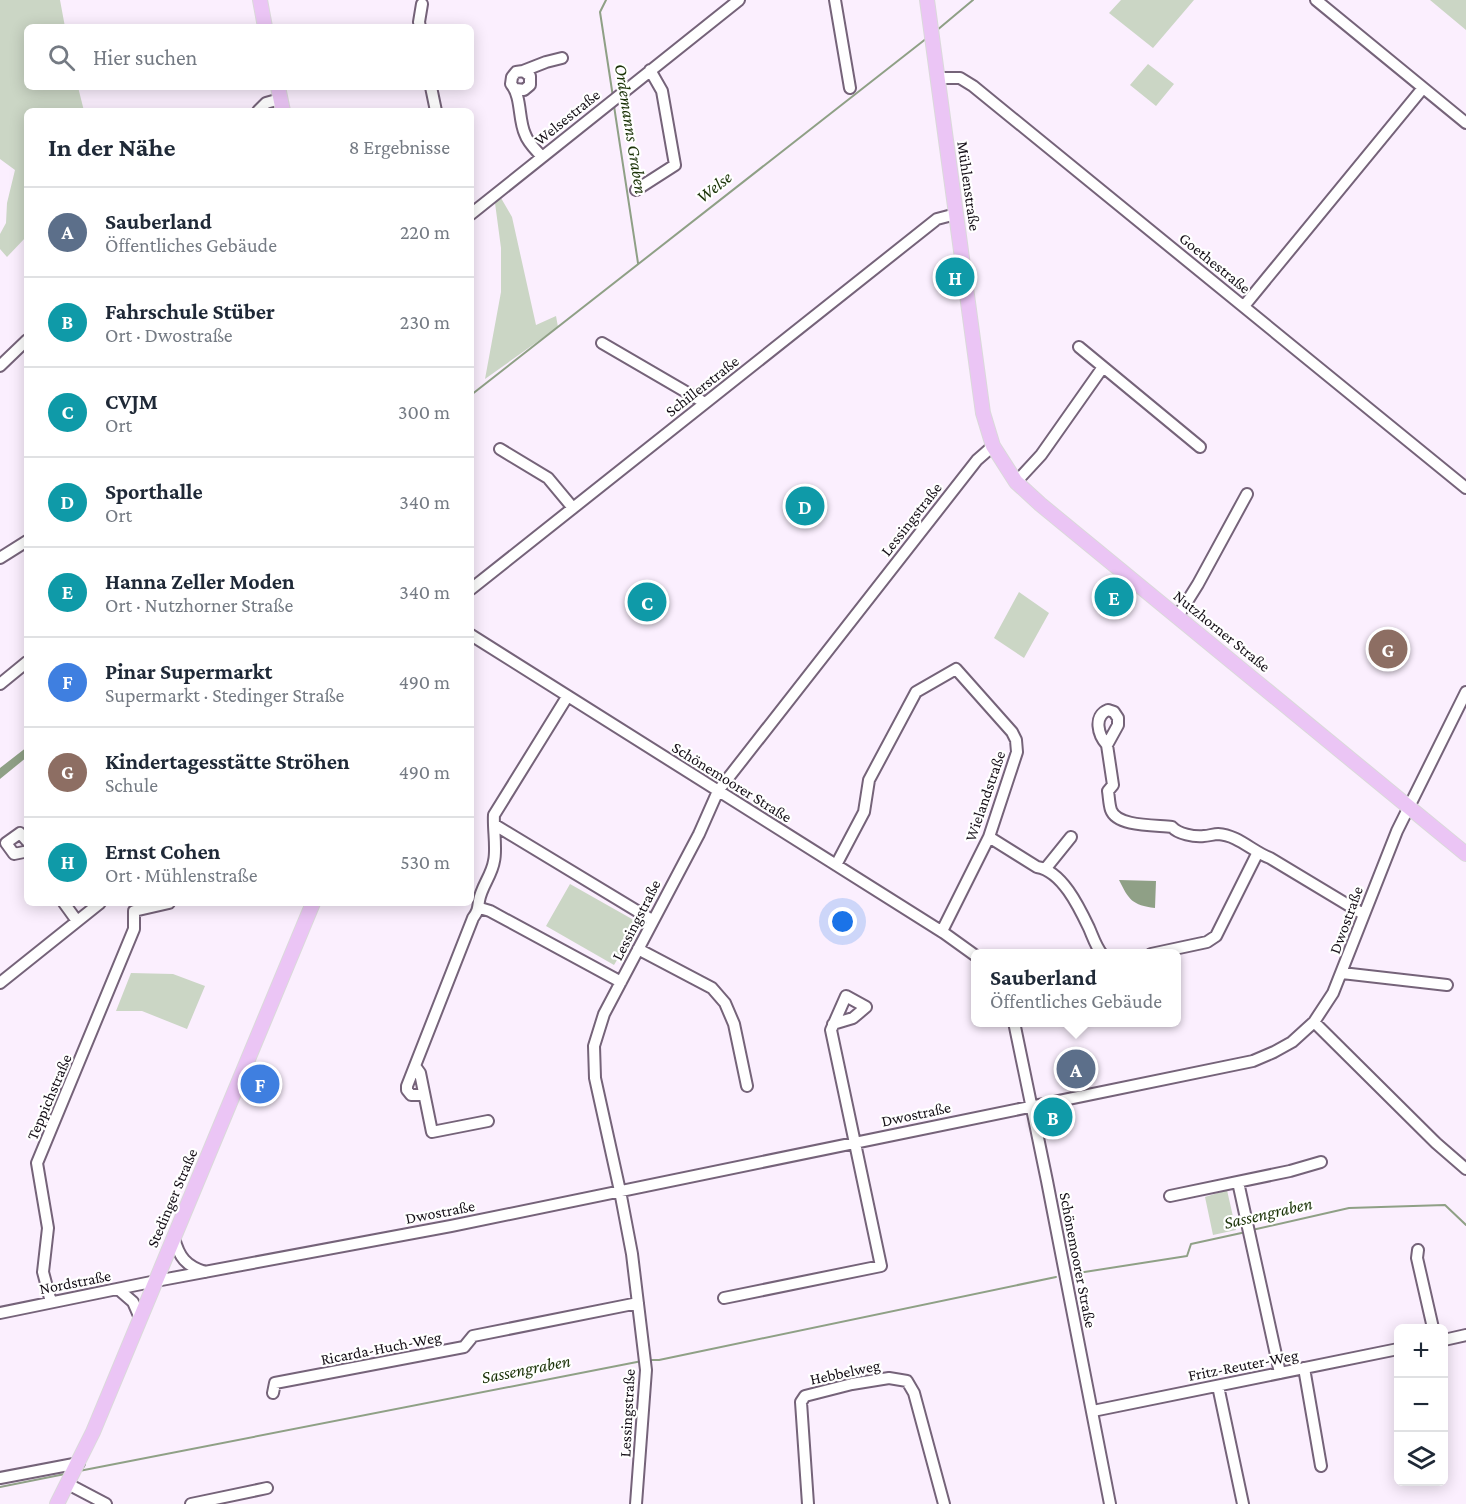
<!DOCTYPE html>
<html lang="de">
<head>
<meta charset="utf-8">
<style>
  body { margin:0; font-family:"Crimson Pro",serif; background:#f6f6f7; color:#1f2937 }
  .controls { position:absolute; right:18px; bottom:18px; display:grid; overflow:hidden; border-radius:9px; box-shadow:0 3px 15px #0003 }
  .controls button { width:54px; height:54px; display:grid; place-items:center; padding:0; border:0; border-bottom:2px solid #e0e1e3; background:#fff; color:#1f2937; font:30px sans-serif }
  .you { position:absolute; left:843px; top:922px; width:21px; height:21px; margin:-15px; border:4px solid #fff; border-radius:50%; background:#1a73e8; box-shadow:0 0 0 9px #1a73e833 }
  .badge { display:grid; place-items:center; width:39px; height:39px; border-radius:50%; background:#d93025; color:#fff; font-size:20px; font-weight:700 }
  .pin { position:absolute; translate:-50% -50%; border:3px solid #fff; box-shadow:0 2px 6px #0006 }
  .popup { position:absolute; left:971px; top:949px; width:210px; height:78px; box-sizing:border-box; display:grid; place-content:center; border-radius:9px; background:#fff; filter:drop-shadow(0 2px 4px #0005); font-size:20px; white-space:nowrap; color:#747a83 }
  .popup b { font-size:22px; color:#1f2937 }
  .popup::after { content:''; position:absolute; left:50%; top:100%; margin-left:-12px; border:12px solid transparent; border-top-color:#fff }
  .list { margin:0; padding:0; list-style:none }
  h2 { display:flex; justify-content:space-between; align-items:center; height:78px; margin:0; padding:0 24px; font-size:26px }
  h2 small { font-size:20px; font-weight:400; color:#747a83 }
  .list li { display:grid; grid-template-columns:39px 1fr auto; gap:18px; align-items:center; box-sizing:border-box; height:90px; padding:0 24px; border-top:2px solid #e0e1e3 }
  .list b { display:block; font-size:22px; white-space:nowrap }
  .list p { margin:0; font-size:20px; white-space:nowrap; color:#747a83 }
  .list em { font-size:20px; font-style:normal; color:#747a83 }
  .icon { flex:none; width:33px; height:33px; fill:none; stroke:currentColor; stroke-width:2; stroke-linecap:round; stroke-linejoin:round }
  .map { position:relative; flex:none; width:1466px; height:1504px; overflow:hidden }
  .search { position:absolute; background:#fff; box-shadow:0 3px 15px #0003; left:24px; top:24px; width:450px; height:66px; display:flex; align-items:center; gap:15px; box-sizing:border-box; padding:0 21px; border-radius:9px; color:#747a83; font-size:22px }
  .panel { position:absolute; background:#fff; box-shadow:0 3px 15px #0003; left:24px; top:108px; width:450px; height:798px; border-radius:9px }
  .map>svg:first-child { display:block }
  .green { fill:#cbd6c5 }
  .water { fill:#8fa086 }
  .lines { fill:none; stroke-linecap:round; stroke-linejoin:round }
  .stream { stroke:#8fa086; stroke-width:2 }
  .minor-casing { stroke:#756379; stroke-width:14 }
  .major-casing { stroke:#dad9da; stroke-width:16 }
  .minor { stroke:#fff; stroke-width:10 }
  .major { stroke:#ebc5f5; stroke-width:14 }
  .labels { text-anchor:middle; dominant-baseline:central; stroke-width:4.5; stroke-linejoin:round; paint-order:stroke }
  .street-label { font-size:16px; fill:#150f17; stroke:#fff }
  .water-label { font-size:18px; font-style:italic; fill:#1b3308; stroke:#fff }
</style>
</head>
<body>
<div class="map">
<svg width="1466" height="1504" viewBox="0 0 1466 1504">
  <rect width="100%" height="100%" fill="#fbeffe"/>
  <path class="green" d="M0,0H60L65,27H27V87H78L84,111H27V236L7,257L0,249V234L6,223L7,203L15,170L0,159Z
    M1121,0H1194L1153,48L1109,13Z
    M1430,0H1466V30Z
    M1148,64L1174,84L1156,106L1130,85Z
    M501,198L512,217L536,325L556,316L558,327L485,379L501,292V248L495,203Z
    M1019,592L1049,613L1024,658L994,638Z
    M570,884L639,923L614,965L546,926Z
    M131,973L173,974L205,986L187,1029L142,1011H116Z
    M1227,1190L1236,1230L1213,1235L1205,1197Z"/>
  <path class="water" d="M27,747V757L0,779V768Z
    M1119,880L1156,881L1155,908C1132,905 1129,900 1119,880Z"/>
  <g class="lines">
    <path class="stream" d="M606,0L600,12L613,97
      M936,31L973,0
      M614,106L638,263
      M471,395L927,38
      M1252,1230L1349,1208L1445,1205L1466,1225
      M1078,1273L1187,1256L1191,1244L1246,1232
      M648,1360H659L1056,1277
      M79,1471L642,1361
      M0,1487L65,1474"/>
    <g class="minor-casing">
      <path id="minor" d="M835,0L850,88
        M1316,0L1466,123
        M420,27L419,22L422,4
        M523,71L546,62L562,58
        M938,78H960L973,86L1466,488
        M431,87L436,111
        M516,89L524,90L530,85V76L523,71L516,72L512,77L511,84C522,97 518,119 525,134C528,143 536,150 542,157
        M258,111L266,103L280,99
        M636,190L675,165L662,91L650,70
        M471,214L739,0
        M1244,306L1423,88
        M602,343L705,403
        M1079,347L1200,447
        M0,366L27,340
        M500,449L548,478L573,508
        M1016,482L1041,455L1103,367
        M0,558L27,541
        M471,589L937,219L956,214
        M1178,616L1198,584L1247,494
        M471,635L944,933L976,956
        M0,684L27,662
        M1107,745C1098,735 1093,716 1108,710L1114,712L1118,718V725L1107,745L1113,785L1108,791C1109,797 1109,804 1111,810C1117,827 1156,825 1172,827C1178,834 1194,837 1204,836C1208,836 1214,834 1218,834C1238,835 1253,852 1270,858L1363,914
        M495,825L652,920
        M989,837L1037,867C1062,871 1079,907 1089,928C1093,937 1096,947 1102,954
        M24,852L14,854L6,843L20,833L27,841
        M836,865L864,812L869,780L916,692L956,669L1012,732L1016,740L1017,752L989,837L942,931
        M1046,868L1071,837
        M64,903L77,921
        M480,908L490,911L621,982
        M638,949L712,988L725,1003L734,1024L747,1086
        M1151,954L1207,942L1216,936L1257,854
        M1342,973L1447,985
        M0,983L100,903
        M1014,1022L1047,1181L1110,1504
        M1314,1022L1436,1143L1466,1169
        M415,1066L420,1073L432,1132L488,1121
        M424,1095H411L407,1090V1086L473,918C478,911 478,909 479,901C481,887 492,875 494,861C497,849 493,828 494,815L567,697
        M1238,1182L1280,1373
        M1170,1196L1290,1171L1321,1162
        M174,1238C179,1257 186,1266 205,1272
        M1418,1250L1417,1258L1433,1328
        M118,1289L133,1302L140,1318
        M724,1298L881,1266L831,1030L846,996L866,1007L853,1018L833,1024
        M51,1302L43,1272L48,1228L37,1163L134,929V911L169,903
        M0,1313L156,1281L451,1226L1253,1061L1274,1052L1292,1042L1314,1022L1333,993L1397,831L1466,692
        M1444,1340L1466,1335
        M1304,1368L1321,1466
        M1218,1386L1243,1504
        M273,1393L275,1383L464,1347L473,1336L638,1303
        M1093,1411L1398,1349
        M0,1478L79,1463
        M68,1484L106,1504
        M191,1504L267,1488
        M636,1504L646,1370L632,1254L620,1191L595,1078L594,1046L604,1014L699,834L718,791L977,460L993,446
        M808,1504L801,1402L805,1396L852,1384L889,1378L907,1381L914,1393L944,1504"/>
    </g>
    <g class="major-casing">
      <path id="major" d="M260,0L265,27
        M927,0L983,413L993,446L1016,482L1040,504L1466,854
        M278,87L283,111
        M57,1504L93,1432L313,903"/>
    </g>
    <use href="#minor" class="minor"/>
    <use href="#major" class="major"/>
  </g>
  <g class="labels">
    <g class="street-label">
      <text transform="translate(567 117) rotate(-39)">Welsestraße</text>
      <text transform="translate(969 186) rotate(82)">Mühlenstraße</text>
      <text transform="translate(1215 263) rotate(39)">Goethestraße</text>
      <text transform="translate(702 386) rotate(-38)">Schillerstraße</text>
      <text transform="translate(911 519) rotate(-52)">Lessingstraße</text>
      <text transform="translate(1222 631) rotate(39)">Nutzhorner Straße</text>
      <text transform="translate(732 782) rotate(32)">Schönemoorer Straße</text>
      <text transform="translate(985 796) rotate(-71)">Wielandstraße</text>
      <text transform="translate(636 920) rotate(-63)">Lessingstraße</text>
      <text transform="translate(1346 920) rotate(-70)">Dwostraße</text>
      <text transform="translate(49 1097) rotate(-67)">Teppichstraße</text>
      <text transform="translate(916 1114) rotate(-12)">Dwostraße</text>
      <text transform="translate(172 1198) rotate(-67)">Stedinger Straße</text>
      <text transform="translate(440 1212) rotate(-11)">Dwostraße</text>
      <text transform="translate(1078 1260) rotate(79)">Schönemoorer Straße</text>
      <text transform="translate(75 1282) rotate(-11)">Nordstraße</text>
      <text transform="translate(381 1348) rotate(-11)">Ricarda-Huch-Weg</text>
      <text transform="translate(1243 1365) rotate(-11)">Fritz-Reuter-Weg</text>
      <text transform="translate(845 1372) rotate(-12)">Hebbelweg</text>
      <text transform="translate(627 1413) rotate(-87)">Lessingstraße</text>
    </g>
    <g class="water-label">
      <text transform="translate(631 129) rotate(81)">Ordemanns Graben</text>
      <text transform="translate(714 187) rotate(-38)">Welse</text>
      <text transform="translate(1268 1213) rotate(-13)">Sassengraben</text>
      <text transform="translate(526 1369) rotate(-11)">Sassengraben</text>
    </g>
  </g>
</svg>
<div class="controls">
<button>+</button>
<button>−</button>
<button><svg class="icon" aria-label="layers" viewBox="0 0 24 24"><path d="M12 4l9 5-9 5-9-5zM3 14l9 5 9-5"/></svg></button>
</div>
<div class="you"></div>
<div class="pin badge" style="left:1076px;top:1069px;background:#5c6f8a">A</div>
<div class="popup"><b>Sauberland</b>Öffentliches Gebäude</div>
<div class="pin badge" style="left:1053px;top:1117px;background:#0f9aa8">B</div>
<div class="pin badge" style="left:647px;top:602px;background:#0f9aa8">C</div>
<div class="pin badge" style="left:805px;top:506px;background:#0f9aa8">D</div>
<div class="pin badge" style="left:1114px;top:597px;background:#0f9aa8">E</div>
<div class="pin badge" style="left:260px;top:1084px;background:#3f7fe0">F</div>
<div class="pin badge" style="left:1388px;top:649px;background:#8d6e63">G</div>
<div class="pin badge" style="left:955px;top:277px;background:#0f9aa8">H</div>
<div class="search"><svg class="icon" aria-label="search" viewBox="0 0 24 24"><circle cx="10" cy="10" r="6"/><path d="M15 15l6 6"/></svg>Hier suchen</div>
<section class="panel">
<h2>In der Nähe<small>8 Ergebnisse</small></h2>
<ul class="list">
<li><span class="badge" style="background:#5c6f8a">A</span><div><b>Sauberland</b><p>Öffentliches Gebäude</p></div><em>220 m</em></li>
<li><span class="badge" style="background:#0f9aa8">B</span><div><b>Fahrschule Stüber</b><p>Ort · Dwostraße</p></div><em>230 m</em></li>
<li><span class="badge" style="background:#0f9aa8">C</span><div><b>CVJM</b><p>Ort</p></div><em>300 m</em></li>
<li><span class="badge" style="background:#0f9aa8">D</span><div><b>Sporthalle</b><p>Ort</p></div><em>340 m</em></li>
<li><span class="badge" style="background:#0f9aa8">E</span><div><b>Hanna Zeller Moden</b><p>Ort · Nutzhorner Straße</p></div><em>340 m</em></li>
<li><span class="badge" style="background:#3f7fe0">F</span><div><b>Pinar Supermarkt</b><p>Supermarkt · Stedinger Straße</p></div><em>490 m</em></li>
<li><span class="badge" style="background:#8d6e63">G</span><div><b>Kindertagesstätte Ströhen</b><p>Schule</p></div><em>490 m</em></li>
<li><span class="badge" style="background:#0f9aa8">H</span><div><b>Ernst Cohen</b><p>Ort · Mühlenstraße</p></div><em>530 m</em></li>
</ul>
</section>
</div>
</body>
</html>
